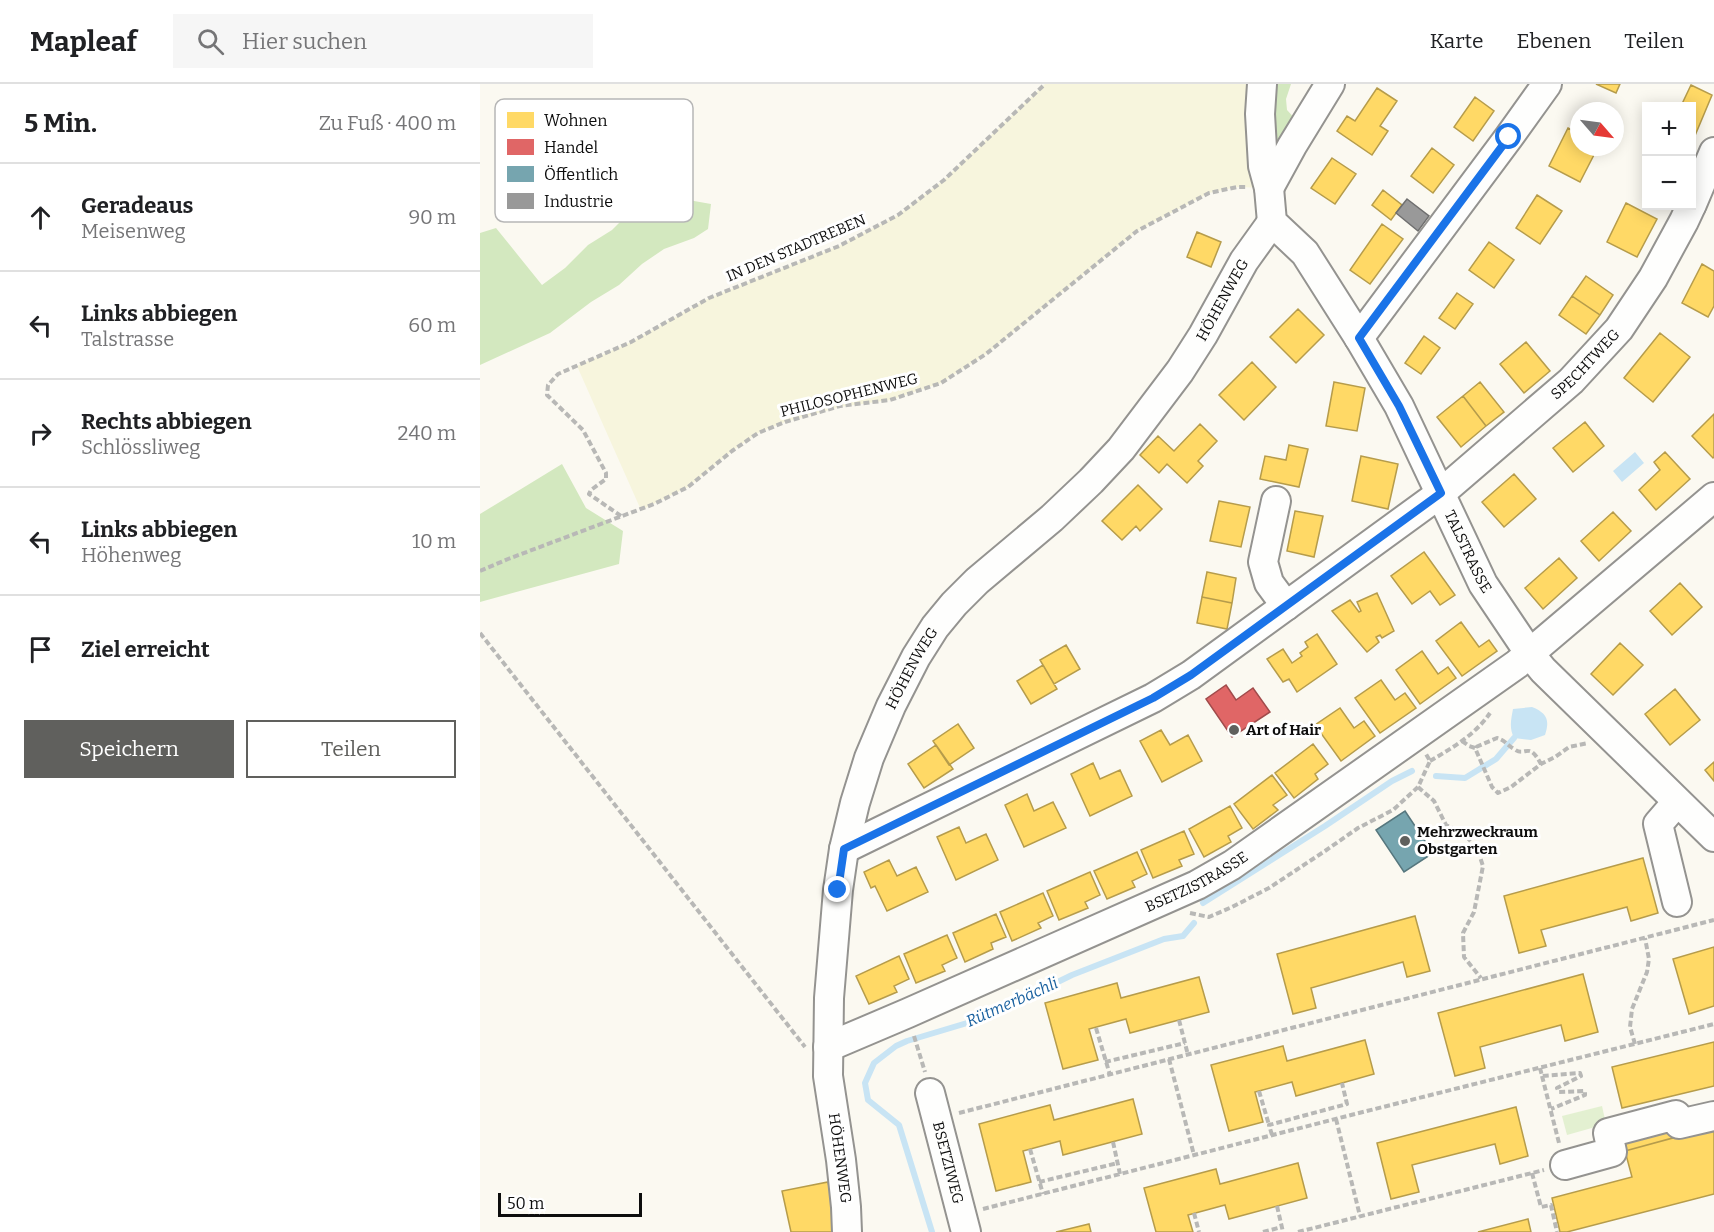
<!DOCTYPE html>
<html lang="de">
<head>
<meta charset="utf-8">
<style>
  body { margin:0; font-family:Bitter,serif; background:#f6f6f6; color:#202124 }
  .controls { position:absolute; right:18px; top:18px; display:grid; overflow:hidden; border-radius:0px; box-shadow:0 3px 15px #0003 }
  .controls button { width:54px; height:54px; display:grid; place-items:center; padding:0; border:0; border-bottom:2px solid #e0e0e0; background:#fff; color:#202124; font:30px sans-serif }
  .compass { position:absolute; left:1090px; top:18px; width:54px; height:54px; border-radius:50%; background:#fff; box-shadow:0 3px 15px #0003; rotate:118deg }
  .scale { position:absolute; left:18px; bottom:15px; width:144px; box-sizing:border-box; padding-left:6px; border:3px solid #0d0d0d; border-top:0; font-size:16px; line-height:21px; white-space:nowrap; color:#0d0d0d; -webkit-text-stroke:4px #fff; paint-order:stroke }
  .stop { position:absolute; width:18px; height:18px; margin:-14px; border:4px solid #1a73e8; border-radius:50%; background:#fff }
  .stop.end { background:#1a73e8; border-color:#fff; box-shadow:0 2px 6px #0008 }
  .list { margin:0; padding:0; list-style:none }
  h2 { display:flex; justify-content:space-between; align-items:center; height:78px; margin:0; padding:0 24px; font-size:26px }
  h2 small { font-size:20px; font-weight:400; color:#757577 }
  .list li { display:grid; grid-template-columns:39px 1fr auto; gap:18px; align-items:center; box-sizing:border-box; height:108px; padding:0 24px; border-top:2px solid #e0e0e0 }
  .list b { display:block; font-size:22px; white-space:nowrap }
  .list p { margin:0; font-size:20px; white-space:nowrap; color:#757577 }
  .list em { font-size:20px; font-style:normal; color:#757577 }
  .actions { display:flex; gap:12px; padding:18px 24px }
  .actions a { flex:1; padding:14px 0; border:2px solid #60605d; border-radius:0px; text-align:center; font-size:21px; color:#60605d }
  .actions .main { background:#60605d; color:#fff }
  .icon { flex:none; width:33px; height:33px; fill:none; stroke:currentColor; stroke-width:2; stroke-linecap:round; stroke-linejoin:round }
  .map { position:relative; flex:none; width:1234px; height:1148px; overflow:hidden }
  header { display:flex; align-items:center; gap:36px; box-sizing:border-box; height:84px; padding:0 30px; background:#fff; border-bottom:2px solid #e0e0e0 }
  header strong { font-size:28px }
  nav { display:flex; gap:33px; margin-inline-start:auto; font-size:21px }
  .search { width:420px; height:54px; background:#f6f6f6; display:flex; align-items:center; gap:15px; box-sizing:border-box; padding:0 21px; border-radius:0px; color:#757577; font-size:22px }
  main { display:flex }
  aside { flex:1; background:#fff }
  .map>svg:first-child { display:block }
  .farmland { fill:#f7f5dd }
  .green { fill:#e3f0d1 }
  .forest { fill:#d3e8bf }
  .water { fill:#c8e4f4 }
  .homes { fill:#ffd966; stroke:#b69c4b; stroke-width:1.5 }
  .shops { fill:#e06666; stroke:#a14b4b; stroke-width:1.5 }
  .public { fill:#76a5af; stroke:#56777e; stroke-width:1.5 }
  .industry { fill:#999; stroke:#6f6f6f; stroke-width:1.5 }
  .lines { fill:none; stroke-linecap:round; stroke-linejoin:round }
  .stream { stroke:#c8e4f4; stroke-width:6 }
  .minor-casing { stroke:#949390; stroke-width:32 }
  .path { stroke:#b8b8b6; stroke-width:4; stroke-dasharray:6 3; stroke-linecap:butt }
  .minor { stroke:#fefefd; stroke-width:28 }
  .route { stroke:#1a73e8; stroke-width:8 }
  .poi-dot { fill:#60605d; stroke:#fff; stroke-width:2 }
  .labels { text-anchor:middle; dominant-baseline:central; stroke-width:6; stroke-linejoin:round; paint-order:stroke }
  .street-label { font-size:15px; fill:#0d0d0d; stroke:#fff }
  .poi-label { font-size:15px; font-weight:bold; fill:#0d0d0d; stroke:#fff; text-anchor:start }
  .water-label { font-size:16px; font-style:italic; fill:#175f9e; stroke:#fff }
  .key { fill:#fff; stroke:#b6b6b6; stroke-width:1.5 }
  .key-label { font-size:16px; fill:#0d0d0d }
</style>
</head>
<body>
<header>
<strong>Mapleaf</strong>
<div class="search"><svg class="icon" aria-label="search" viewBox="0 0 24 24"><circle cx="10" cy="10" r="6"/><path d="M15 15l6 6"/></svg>Hier suchen</div>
<nav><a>Karte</a><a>Ebenen</a><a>Teilen</a></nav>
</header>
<main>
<aside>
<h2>5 Min.<small>Zu Fuß · 400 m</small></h2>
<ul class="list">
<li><svg class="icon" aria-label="ahead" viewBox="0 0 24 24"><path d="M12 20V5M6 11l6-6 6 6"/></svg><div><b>Geradeaus</b><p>Meisenweg</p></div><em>90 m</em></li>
<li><svg class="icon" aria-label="left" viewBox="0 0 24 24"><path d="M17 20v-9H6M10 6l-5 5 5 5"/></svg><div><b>Links abbiegen</b><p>Talstrasse</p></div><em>60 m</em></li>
<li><svg class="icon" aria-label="right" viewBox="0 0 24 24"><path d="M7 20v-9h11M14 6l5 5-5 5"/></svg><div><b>Rechts abbiegen</b><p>Schlössliweg</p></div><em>240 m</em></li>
<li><svg class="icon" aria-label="left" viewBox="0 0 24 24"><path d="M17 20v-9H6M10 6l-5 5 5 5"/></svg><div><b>Links abbiegen</b><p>Höhenweg</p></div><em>10 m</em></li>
<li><svg class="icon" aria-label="arrive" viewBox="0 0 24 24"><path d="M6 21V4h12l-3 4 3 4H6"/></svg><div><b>Ziel erreicht</b></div></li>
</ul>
<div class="actions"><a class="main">Speichern</a><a>Teilen</a></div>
</aside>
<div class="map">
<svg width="1234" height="1148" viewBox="0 0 1234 1148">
  <rect width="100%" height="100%" fill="#fbf9f1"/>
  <path class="farmland" d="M565,0H782L789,104L757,103L729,109L657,147L506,270L461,299L410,316L360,323L305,338L278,349L252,367L208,403L161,426L97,282L151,258L229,214L359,162L418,131L464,96Z"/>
  <path class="green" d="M1122,1022L1126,1040L1087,1051L1082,1032Z"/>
  <path class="forest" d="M794,0H811L806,15L807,26L819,39L793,85Z
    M169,109L231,120L228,145L214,154L184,165L162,180L139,201L111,218L70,249L0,281V149L16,144L62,201L85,184L108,161L132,146Z
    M82,380L106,424L143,447L139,480L0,518V430Z"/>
  <path class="water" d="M1155,368L1164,379L1142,398L1133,387Z
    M1052,623C1067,629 1070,636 1065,651L1051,656L1034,654C1029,644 1031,636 1033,625Z"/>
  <path class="homes" d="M1116,0H1140L1136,9Z
    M1211,1L1232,11L1214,54L1212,53V22H1201Z
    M897,4L917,17L900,42L908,47L892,71L857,47L867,32L875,37Z
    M995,13L1014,27L993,57L974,43Z
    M1088,44L1099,50V63H1118L1100,98L1069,82Z
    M952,64L974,81L953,109L931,92Z
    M852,74L876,90L855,120L831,104Z
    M903,106L922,121L911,136L892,121Z
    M1057,111L1082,127L1060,160L1036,144Z
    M1146,119L1177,135L1157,173L1127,158Z
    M902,140L923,155L890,200L870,186Z
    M717,148L741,158L731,183L707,173Z
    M1009,158L1034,176L1014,204L989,186Z
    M1222,180L1234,187V222L1228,233L1202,219Z
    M1106,192L1133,211L1120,231L1092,212Z
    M977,209L993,220L975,245L959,234Z
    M1092,212L1120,231L1106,250L1079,231Z
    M818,225L844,251L816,279L790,253Z
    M1180,249L1210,273L1173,318L1144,294Z
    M944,252L960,264L941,290L925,279Z
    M1046,258L1070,287L1044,309L1020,280Z
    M772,278L796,303L764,336L739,311Z
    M854,298L885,304L877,347L846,342Z
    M1000,298L1024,328L1006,342L983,312Z
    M983,312L1006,342L981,363L957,333Z
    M1234,330V373L1233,374L1212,352Z
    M1105,338L1124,362L1093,388L1073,364Z
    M720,340L737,357L718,377L723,382L707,399L687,380L679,389L660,371L678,352L694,367Z
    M809,361L828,365L819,403L780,395L785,372L806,376Z
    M1185,368L1210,395L1176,426L1159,406L1180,386L1174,378Z
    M881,372L918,380L908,425L872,417Z
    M1034,390L1056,415L1024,443L1002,418Z
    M658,401L682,425L660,447L656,442L642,456L622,437Z
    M739,417L770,423L761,463L730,457Z
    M815,427L843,432L834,473L807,467Z
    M1133,428L1151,447L1119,477L1101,457Z
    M944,468L975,511L960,521L950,507L932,520L911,492Z
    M1079,474L1097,494L1063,525L1045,504Z
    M727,488L756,494L752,519L722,513Z
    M1200,499L1222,523L1192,551L1170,527Z
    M897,509L914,547L902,554L900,551L896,553L899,558L887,568L852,527L870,516L879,528L881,527L877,518Z
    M722,513L752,519L747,545L717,539Z
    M981,538L999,563L1009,556L1017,567L982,592L956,557Z
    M837,550L857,580L817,608L809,595L803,598L787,575L803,565L812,579L822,572L820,569L828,563L825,558Z
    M1140,559L1163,581L1133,611L1111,590Z
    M586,561L600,585L574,600L560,576Z
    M942,567L958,590L968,583L976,594L940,620L916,586Z
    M563,581L577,605L551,620L537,597Z
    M901,596L915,616L925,609L936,624L900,649L875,614Z
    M1195,605L1220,636L1190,661L1165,630Z
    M860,624L874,644L884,637L895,652L861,677L835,641Z
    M478,640L494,664L469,681L453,657Z
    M681,646L690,661L708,651L722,677L682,698L660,657Z
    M833,660L848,680L835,690L838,695L814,714L795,689Z
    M456,661L473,685L444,704L428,680Z
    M1234,678V697L1225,686Z
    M613,679L620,695L640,686L652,712L610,732L591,690Z
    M792,691L807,711L793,721L798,726L773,745L754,720Z
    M547,710L554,727L573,718L586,744L544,763L525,721Z
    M750,722L762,744L748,752L751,758L724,773L709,745Z
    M479,743L486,759L506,750L518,776L476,796L457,753Z
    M704,747L714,770L699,776L702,782L673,794L661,766Z
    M657,768L667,790L652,797L655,803L627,815L614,787Z
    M1163,774L1178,829L1151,837L1147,823L1061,846L1066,862L1039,869L1024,812Z
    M409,776L417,792L436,783L448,808L407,827L395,802L391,804L384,788Z
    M610,788L620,811L605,818L608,824L579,836L567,807Z
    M563,809L573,832L558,839L561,844L532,857L520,828Z
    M516,830L526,853L511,859L513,865L485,878L473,849Z
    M935,832L950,887L927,893L923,878L831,904L836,924L813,930L797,870Z
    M467,851L477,874L462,881L465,887L436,899L424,870Z
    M1234,863V922L1209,930L1193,875Z
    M419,872L429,895L414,902L417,908L389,920L376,892Z
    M1103,890L1118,948L1085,957L1081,941L1000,963L1005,984L975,992L958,929Z
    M719,893L729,928L650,949L646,935L609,945L618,976L583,985L565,919L637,899L641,914Z
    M885,956L894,990L816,1012L812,998L775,1008L783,1038L749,1047L731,981L803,962L807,977Z
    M1234,958V1002L1142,1024L1132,983Z
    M653,1015L662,1050L583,1071L580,1057L543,1067L551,1098L516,1107L499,1040L570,1021L574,1036Z
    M1036,1023L1048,1072L1020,1080L1015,1060L932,1081L939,1108L911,1115L897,1059Z
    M1193,1038L1196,1053L1145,1067L1142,1051Z
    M1234,1043V1110L1087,1148H1080L1072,1114L1152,1093L1145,1067Z
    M818,1079L827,1114L749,1135L745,1121L708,1131L713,1148H676L664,1104L736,1085L740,1100Z
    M348,1098L359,1148H311L302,1107Z
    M1048,1135L1051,1148H998Z
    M609,1140L611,1148H576Z"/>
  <path class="shops" d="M746,601L756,616L773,604L790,628L752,653L726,615Z"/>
  <path class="public" d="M925,727L953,769L924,788L896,746Z"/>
  <path class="industry" d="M927,115L949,132L938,147L916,129Z"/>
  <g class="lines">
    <path class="stream" d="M956,692L985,694L1016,675L1034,654
      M723,819L845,742L912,697L932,687
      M452,1148L419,1041L388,1016L385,999L394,979L416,962L427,957L504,934L592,891L684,855L703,852L714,839"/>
    <g class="minor-casing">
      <g id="minor">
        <path id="s1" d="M782,0L780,30L783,82L789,104L792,138L825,169L879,254L919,322L1003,500L1050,570L1063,586L1234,753"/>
        <path d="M789,104L812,62L850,0"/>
        <path d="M1212,120L1234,68"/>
        <path d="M879,254L1029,53L1067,0"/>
        <path d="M796,417L783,478L789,499L806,522"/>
        <path d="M1197,718L1178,740L1197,818"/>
        <path id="s2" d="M364,765L673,614L711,591L961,409L1091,297L1139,245L1173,194L1204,137L1211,122"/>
        <path id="s3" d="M348,963L428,929L717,801L752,781L1037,580L1234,413"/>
        <path id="s4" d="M450,1009L486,1148"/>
        <path d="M1085,1081L1132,1068L1128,1049L1196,1031L1199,1040L1234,1032"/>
        <path id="s5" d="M367,1148L366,1123L361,1076L348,992L349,914L358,806L364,765L375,719L389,674L411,622L436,573L455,543L474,520L497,497L572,434L611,397L641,365L700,287L723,251L764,177L792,138"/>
      </g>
    </g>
    <path class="path" d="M141,432L109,410L111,406L126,395V389L103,346L67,311L68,301L78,290L151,258L229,214L359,162L418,131L464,96L565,0
      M0,487L28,475L174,420L208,403L252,367L278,349L305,338L360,322L410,316L461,299L506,270L657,147L729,109L757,103H767
      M0,549L325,963
      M982,657L989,662L995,664L1012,703L1018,709L1031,703L1061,680L1075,673L1089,663L1108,659
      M996,663L1017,654C1025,656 1027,661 1034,665C1046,674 1048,656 1061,680
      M950,677C972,664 995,651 1010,629
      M938,703L954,717L966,741L984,750L997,764L1003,782L994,828L983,849L984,873L1001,894
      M710,829L729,833L752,823L789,804L845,767L878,744L913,726L938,703L950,677L946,670
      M699,936L708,971
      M616,944L630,991
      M434,952L445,988
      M1155,960L1150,943L1152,925L1167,888L1169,875L1165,854
      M689,975L714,1071
      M625,978L705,959
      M1060,984L1062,992L1100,989L1101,992L1077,1004L1079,1008L1105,1007V1011L1071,1025
      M1062,992L1079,1059
      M779,1007L789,1041
      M479,1029L1234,836
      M856,1035L880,1132
      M792,1051L789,1041L867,1020L862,999
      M633,1058L640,1090
      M550,1065L563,1110
      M1052,1089L1061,1123L1071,1121L1077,1148
      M559,1098L638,1079
      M797,1122L803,1148
      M503,1125L871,1031L1234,940
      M714,1129L719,1148
      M783,1148L802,1143
      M818,1148L1064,1086"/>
    <use href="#minor" class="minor"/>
  </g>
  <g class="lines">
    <path class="route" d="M358,806L364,765L673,614L711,591L961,409L919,322L879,254L1029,53"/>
  </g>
  <g class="poi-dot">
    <circle cx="754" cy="646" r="6"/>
    <circle cx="925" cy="757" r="6"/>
  </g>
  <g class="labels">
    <g class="street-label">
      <text transform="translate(316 164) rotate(-23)">IN DEN STADTREBEN</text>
      <text stroke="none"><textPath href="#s5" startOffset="1065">HÖHENWEG</textPath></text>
      <text stroke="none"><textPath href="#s2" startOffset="891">SPECHTWEG</textPath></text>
      <text transform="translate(369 311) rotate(-14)">PHILOSOPHENWEG</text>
      <text stroke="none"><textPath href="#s1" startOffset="525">TALSTRASSE</textPath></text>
      <text stroke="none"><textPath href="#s5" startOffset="579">HÖHENWEG</textPath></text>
      <text stroke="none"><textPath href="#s3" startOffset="404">BSETZISTRASSE</textPath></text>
      <text transform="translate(360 1074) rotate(82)">HÖHENWEG</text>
      <text stroke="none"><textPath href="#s4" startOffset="72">BSETZIWEG</textPath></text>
    </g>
    <g class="poi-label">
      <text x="766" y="646">Art of Hair</text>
      <text x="937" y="748">Mehrzweckraum<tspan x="937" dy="17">Obstgarten</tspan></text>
    </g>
    <g class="water-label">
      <text transform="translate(532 918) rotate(-24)">Rütmerbächli</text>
    </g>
  </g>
  <rect x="15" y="15" width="198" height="123" rx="9" class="key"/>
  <rect x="27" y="28" width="27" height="16" fill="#ffd966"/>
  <rect x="27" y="55" width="27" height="16" fill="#e06666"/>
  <rect x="27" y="82" width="27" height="16" fill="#76a5af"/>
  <rect x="27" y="109" width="27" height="16" fill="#999"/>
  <g class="key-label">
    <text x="64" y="42">Wohnen</text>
    <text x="64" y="69">Handel</text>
    <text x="64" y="96">Öffentlich</text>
    <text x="64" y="123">Industrie</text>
  </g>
</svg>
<div class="controls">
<button>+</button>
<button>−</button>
</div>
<svg class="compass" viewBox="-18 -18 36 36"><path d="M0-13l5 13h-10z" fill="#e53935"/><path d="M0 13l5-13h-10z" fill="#757577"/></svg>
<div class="scale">50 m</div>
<div class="stop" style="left:1029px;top:53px"></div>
<div class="stop end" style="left:358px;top:806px"></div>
</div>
</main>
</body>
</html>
